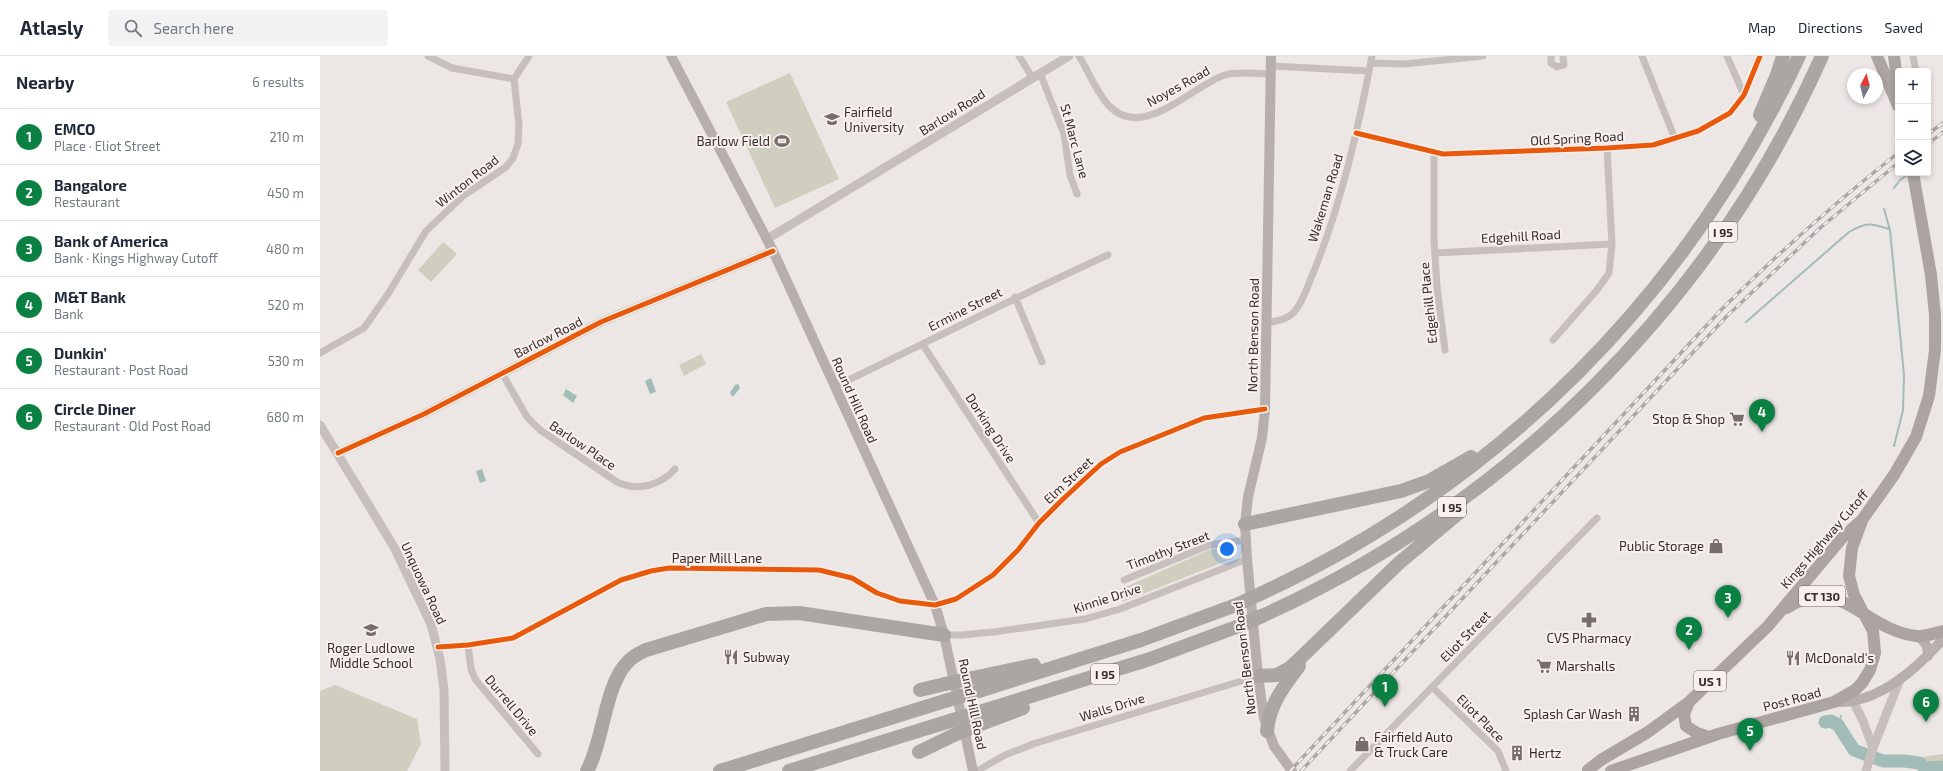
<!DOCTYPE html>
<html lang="en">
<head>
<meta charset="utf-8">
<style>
  body { margin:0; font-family:"Exo 2",sans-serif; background:#f2f2f3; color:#1f2937 }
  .controls { position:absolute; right:12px; top:12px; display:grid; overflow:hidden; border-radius:4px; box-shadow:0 2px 6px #0003 }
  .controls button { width:36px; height:36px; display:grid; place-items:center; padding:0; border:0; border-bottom:1px solid #e0e1e3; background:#fff; color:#1f2937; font:20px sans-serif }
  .compass { position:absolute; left:1527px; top:12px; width:36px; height:36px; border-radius:50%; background:#fff; box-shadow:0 2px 6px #0003; rotate:7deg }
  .you { position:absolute; left:907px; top:493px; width:14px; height:14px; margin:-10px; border:3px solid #fff; border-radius:50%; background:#1a73e8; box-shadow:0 0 0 6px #1a73e833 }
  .badge { display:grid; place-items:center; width:26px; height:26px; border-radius:50%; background:#0b8043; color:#fff; font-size:13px; font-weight:700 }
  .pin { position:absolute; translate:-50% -33px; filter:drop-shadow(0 1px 2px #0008) }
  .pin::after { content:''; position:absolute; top:21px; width:14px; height:12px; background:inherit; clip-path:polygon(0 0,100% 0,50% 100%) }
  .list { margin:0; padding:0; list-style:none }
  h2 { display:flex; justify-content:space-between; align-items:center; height:52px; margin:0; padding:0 16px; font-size:17px }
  h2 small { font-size:13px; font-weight:400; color:#747a83 }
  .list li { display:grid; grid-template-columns:26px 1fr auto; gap:12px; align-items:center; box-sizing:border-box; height:56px; padding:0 16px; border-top:1px solid #e0e1e3 }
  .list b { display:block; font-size:15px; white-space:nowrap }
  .list p { margin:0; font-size:13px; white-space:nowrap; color:#747a83 }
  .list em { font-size:13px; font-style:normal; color:#747a83 }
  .icon { flex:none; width:22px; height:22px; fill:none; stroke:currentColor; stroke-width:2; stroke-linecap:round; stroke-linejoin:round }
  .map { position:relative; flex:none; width:1623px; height:715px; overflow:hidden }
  header { display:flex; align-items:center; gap:24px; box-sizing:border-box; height:56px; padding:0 20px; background:#fff; border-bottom:1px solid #e0e1e3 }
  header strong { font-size:19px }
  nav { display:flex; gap:22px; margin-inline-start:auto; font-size:14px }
  .search { width:280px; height:36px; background:#f2f2f3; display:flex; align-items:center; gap:10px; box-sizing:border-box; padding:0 14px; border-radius:4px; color:#747a83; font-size:15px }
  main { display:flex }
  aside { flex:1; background:#fff }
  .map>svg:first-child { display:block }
  .green { fill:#d0cfbf }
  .water { fill:#a2bcb7 }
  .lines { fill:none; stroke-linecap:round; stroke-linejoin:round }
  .stream { stroke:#a2bcb7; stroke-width:2 }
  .river { stroke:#a2bcb7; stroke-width:13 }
  .minor { stroke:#c6bfbc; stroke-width:7 }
  .tertiary { stroke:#c6bfbc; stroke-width:9 }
  .secondary { stroke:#b6afad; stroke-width:10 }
  .primary { stroke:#aba4a1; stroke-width:12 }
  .motorway { stroke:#aba5a3; stroke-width:14 }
  .rail-casing { stroke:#ada8a7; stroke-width:3.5 }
  .rail { stroke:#f8f0ec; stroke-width:2; stroke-dasharray:6; stroke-linecap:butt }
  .motorway-bridge { stroke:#aba5a3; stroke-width:14 }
  .cycleway-casing { stroke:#f8f0ec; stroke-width:8 }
  .cycleway { stroke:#e8590c; stroke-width:5 }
  .labels { text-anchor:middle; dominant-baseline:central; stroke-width:4; stroke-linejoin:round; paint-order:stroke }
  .shield { fill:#f8f0ec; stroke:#706765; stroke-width:1 }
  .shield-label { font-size:12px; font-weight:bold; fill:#362c2b }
  .street-label { font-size:13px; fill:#362c2b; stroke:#f8f0ec }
  .poi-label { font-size:13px; fill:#362c2b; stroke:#f8f0ec; text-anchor:start }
</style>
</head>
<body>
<header>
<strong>Atlasly</strong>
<div class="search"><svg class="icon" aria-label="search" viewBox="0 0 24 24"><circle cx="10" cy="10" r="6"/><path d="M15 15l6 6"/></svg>Search here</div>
<nav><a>Map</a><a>Directions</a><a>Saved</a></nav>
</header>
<main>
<aside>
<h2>Nearby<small>6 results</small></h2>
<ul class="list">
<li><span class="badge">1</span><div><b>EMCO</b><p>Place · Eliot Street</p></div><em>210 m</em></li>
<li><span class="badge">2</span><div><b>Bangalore</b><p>Restaurant</p></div><em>450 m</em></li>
<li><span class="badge">3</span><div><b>Bank of America</b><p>Bank · Kings Highway Cutoff</p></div><em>480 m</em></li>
<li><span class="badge">4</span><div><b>M&amp;T Bank</b><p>Bank</p></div><em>520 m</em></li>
<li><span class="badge">5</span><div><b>Dunkin'</b><p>Restaurant · Post Road</p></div><em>530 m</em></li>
<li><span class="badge">6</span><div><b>Circle Diner</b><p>Restaurant · Old Post Road</p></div><em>680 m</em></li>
</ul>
</aside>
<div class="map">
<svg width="1623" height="715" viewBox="0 0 1623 715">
  <rect width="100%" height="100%" fill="#ece6e4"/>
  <path class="green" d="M470,17L519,123L455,152L406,46Z
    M123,186L137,198L111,226L98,214Z
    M381,298L386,308L364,320L359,309Z
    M901,491H909L914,502L802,546L803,532L889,494Z
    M15,629L97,663L101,688L87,715H0V635Z
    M1623,698V715H1607L1601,701Z"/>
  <path class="water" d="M331,322L336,336L330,338L325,325Z
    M418,328L420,332L413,341L410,337L415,329Z
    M246,333L257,340L253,347L243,339Z
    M162,413L166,425L160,427L156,415Z"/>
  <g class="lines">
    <path class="stream" d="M1574,132L1580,124L1589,118
      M1564,153L1570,174L1584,319L1583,354L1574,390
      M1426,266L1529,176C1547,166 1550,167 1569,173
      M1518,669L1521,660"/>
    <path class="river" d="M1505,666L1511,665L1518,669L1534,694L1563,705H1585L1599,707L1605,712L1623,711"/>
    <path class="minor" d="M108,0L132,12L194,23
      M699,0L712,21
      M759,0C768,15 775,32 785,45C819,90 871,30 905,19C918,15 937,18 951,18
      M1231,0V7L1237,11L1244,9L1243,0
      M1322,0L1355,83
      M1407,0L1424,39
      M1593,0L1596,15
      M1051,7L1084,8L1163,0
      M951,10L1049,15
      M720,17L744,78L750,119L757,138
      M1036,77L1123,98L1287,92L1333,89L1378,75L1410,57L1424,39L1440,0
      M1114,97V183L1117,231L1125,294
      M1115,197L1292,188
      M695,241L722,306
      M946,267C956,265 967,264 974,256C984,245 988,228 994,215C1022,146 1038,73 1052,0
      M1233,284L1277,234L1289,217L1292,188L1287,92
      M603,289L719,467
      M0,297L44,272L68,238L106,175L143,140L186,111L193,102L198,88L199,69L194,23L209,0
      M182,317L207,361L220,374L297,426C318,436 341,429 355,413
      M514,331C606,287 695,241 788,199
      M804,524L890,489L925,484
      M624,579H641L674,576L765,563L800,553L927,503
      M148,589L151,613L155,623L218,698
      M118,591L148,589L193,582L301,524L331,515L349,512L499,514L532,522L557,537L580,545L615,549L636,543L673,519L698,494L719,467L742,444L781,408L800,396L884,362L945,353
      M1112,631L1178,695L1186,715
      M657,715L685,699L716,687L938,620
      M1030,715L1277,462"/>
    <path class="tertiary" d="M447,183L749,0
      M0,369L74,491L111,568L120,603L124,634L125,715
      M18,397L104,358L281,266L453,195
      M1533,645L1543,665L1553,692
      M1546,715L1553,692L1580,623"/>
    <path class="secondary" d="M351,0L453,195L615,549L624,579L653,715
      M951,0L945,353L942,382L928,441L925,468L927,503L938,620L944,662L954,690L972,715
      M1597,580C1606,586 1608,590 1608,600
      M1514,646C1520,646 1527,646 1532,645C1568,639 1600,609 1623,583"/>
    <path class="primary" d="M1557,0L1578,50
      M1574,0L1578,32
      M1467,552C1520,517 1544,574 1596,580C1605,581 1615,577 1623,575
      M1369,646L1364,658L1366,670L1377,677L1389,681
      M1268,714L1281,704L1328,676L1369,646L1448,570L1523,481L1542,464L1574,419L1596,381L1609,340L1615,294V259L1611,219L1593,117
      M1291,715L1398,678L1514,646L1535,634L1542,627L1550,614L1555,597L1553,575L1534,539L1529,520L1532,492L1542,465"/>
    <path class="motorway" d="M1440,59L1457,19L1463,0
      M925,468L1081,435L1109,425L1151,401
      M940,538C1180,427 1367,239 1479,0
      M942,560C1189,448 1392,248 1502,0
      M938,620L957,619L970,612L1079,507L1140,456
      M643,624L714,609
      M600,634L625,628
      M646,639L821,584L916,549
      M650,659L830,603L919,570
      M653,671L703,652
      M947,675C949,649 964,630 979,610
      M599,696L636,678
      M267,715C283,686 285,631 306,608C311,601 318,598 326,594L446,558L479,557L624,579
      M400,715L628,644
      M469,715L633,664"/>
    <g class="rail-casing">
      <path id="rail" d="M1608,78L1623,67
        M1608,88L1623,76
        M970,715L1401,254C1457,198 1516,146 1578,97
        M981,715L1407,260L1500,172L1578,107"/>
    </g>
    <use href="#rail" class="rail"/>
    <path class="motorway-bridge" d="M916,549L940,538
      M919,570L942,560
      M625,628L643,624
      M628,644L646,639
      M633,664L650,659
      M636,678L653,671"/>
    <g class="cycleway-casing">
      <path id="cycleway" d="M1036,77L1123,98L1287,92L1333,89L1378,75L1410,57L1424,39L1440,0
        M18,397L104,358L281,266L453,195
        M118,591L148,589L193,582L301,524L331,515L349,512L499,514L532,522L557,537L580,545L615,549L636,543L673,519L698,494L719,467L742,444L781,408L800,396L884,362L945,353"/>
    </g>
    <use href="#cycleway" class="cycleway"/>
  </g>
  <defs>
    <g id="university-bare" transform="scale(1.2)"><path d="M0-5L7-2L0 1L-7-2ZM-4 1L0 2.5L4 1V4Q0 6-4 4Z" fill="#766d6c" stroke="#f8f0ec" stroke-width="2.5" paint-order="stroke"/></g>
    <g id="stadium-bare" transform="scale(1.2)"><path d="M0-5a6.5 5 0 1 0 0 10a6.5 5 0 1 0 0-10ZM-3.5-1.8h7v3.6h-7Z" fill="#766d6c" stroke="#f8f0ec" stroke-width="2.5" paint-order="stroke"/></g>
    <g id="supermarket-bare" transform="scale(1.2)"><path d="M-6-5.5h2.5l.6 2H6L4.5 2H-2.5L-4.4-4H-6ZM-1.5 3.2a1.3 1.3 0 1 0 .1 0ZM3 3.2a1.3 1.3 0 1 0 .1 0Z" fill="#766d6c" stroke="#f8f0ec" stroke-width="2.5" paint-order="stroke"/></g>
    <g id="shop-bare" transform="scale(1.2)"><path d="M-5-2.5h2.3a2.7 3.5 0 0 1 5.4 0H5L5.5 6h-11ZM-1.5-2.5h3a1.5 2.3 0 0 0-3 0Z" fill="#766d6c" stroke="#f8f0ec" stroke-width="2.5" paint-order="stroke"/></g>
    <g id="pharmacy-bare" transform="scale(1.2)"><path d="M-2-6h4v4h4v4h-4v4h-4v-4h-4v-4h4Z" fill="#766d6c" stroke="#f8f0ec" stroke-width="2.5" paint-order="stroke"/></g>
    <g id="school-bare" transform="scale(1.2)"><path d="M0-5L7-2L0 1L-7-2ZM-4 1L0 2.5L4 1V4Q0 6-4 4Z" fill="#766d6c" stroke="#f8f0ec" stroke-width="2.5" paint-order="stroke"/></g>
    <g id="restaurant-bare" transform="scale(1.2)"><path d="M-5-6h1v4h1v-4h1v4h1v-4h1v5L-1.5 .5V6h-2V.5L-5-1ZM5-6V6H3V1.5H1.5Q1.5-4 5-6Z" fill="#766d6c" stroke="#f8f0ec" stroke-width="2.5" paint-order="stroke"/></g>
    <g id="building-bare" transform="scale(1.2)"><path d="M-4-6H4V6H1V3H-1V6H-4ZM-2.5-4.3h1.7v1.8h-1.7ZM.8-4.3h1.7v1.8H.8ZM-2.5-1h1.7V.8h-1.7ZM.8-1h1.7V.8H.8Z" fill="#766d6c" stroke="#f8f0ec" stroke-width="2.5" paint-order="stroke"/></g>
  </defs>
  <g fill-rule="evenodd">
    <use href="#university-bare" x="512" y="63"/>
    <use href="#stadium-bare" x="462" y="85"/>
    <use href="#supermarket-bare" x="1417" y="363"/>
    <use href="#shop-bare" x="1396" y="490"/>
    <use href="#pharmacy-bare" x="1269" y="564"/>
    <use href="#school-bare" x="51" y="574"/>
    <use href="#restaurant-bare" x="411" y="601"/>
    <use href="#restaurant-bare" x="1473" y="602"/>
    <use href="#supermarket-bare" x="1224" y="610"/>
    <use href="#building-bare" x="1314" y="658"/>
    <use href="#shop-bare" x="1042" y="688"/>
    <use href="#building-bare" x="1197" y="697"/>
  </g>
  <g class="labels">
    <g class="shield">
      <rect x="1389" y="166" width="28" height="20" rx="3"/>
      <rect x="1118" y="441" width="28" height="20" rx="3"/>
      <rect x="1479" y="530" width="46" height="20" rx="3"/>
      <rect x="771" y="608" width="28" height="20" rx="3"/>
      <rect x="1374" y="615" width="32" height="20" rx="3"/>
    </g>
    <g class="shield-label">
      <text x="1403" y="176">I 95</text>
      <text x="1132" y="451">I 95</text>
      <text x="1502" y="540">CT 130</text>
      <text x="785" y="618">I 95</text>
      <text x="1390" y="625">US 1</text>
    </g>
    <g class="street-label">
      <text transform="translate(858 30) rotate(-29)">Noyes Road</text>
      <text transform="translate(632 56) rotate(-32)">Barlow Road</text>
      <text transform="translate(1257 82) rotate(-3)">Old Spring Road</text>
      <text transform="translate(755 85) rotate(75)">St Marc Lane</text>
      <text transform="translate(147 125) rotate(-38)">Winton Road</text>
      <text transform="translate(1005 142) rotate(-73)">Wakeman Road</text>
      <text transform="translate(1201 180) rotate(-3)">Edgehill Road</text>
      <text transform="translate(1108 247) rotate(-96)">Edgehill Place</text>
      <text transform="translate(645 253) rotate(-27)">Ermine Street</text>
      <text transform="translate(933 279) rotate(-89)">North Benson Road</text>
      <text transform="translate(228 281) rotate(-27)">Barlow Road</text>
      <text transform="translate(535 344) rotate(66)">Round Hill Road</text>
      <text transform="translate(671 372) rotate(57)">Dorking Drive</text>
      <text transform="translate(263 389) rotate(34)">Barlow Place</text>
      <text transform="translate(748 424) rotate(-43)">Elm Street</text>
      <text transform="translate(1504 483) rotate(-49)">Kings Highway Cutoff</text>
      <text transform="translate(848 494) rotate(-21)">Timothy Street</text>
      <text x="397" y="502">Paper Mill Lane</text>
      <text transform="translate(104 527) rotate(65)">Unquowa Road</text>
      <text transform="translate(787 542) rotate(-18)">Kinnie Drive</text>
      <text transform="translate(1145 580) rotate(-46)">Eliot Street</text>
      <text transform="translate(924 602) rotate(-97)">North Benson Road</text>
      <text transform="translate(1472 643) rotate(-15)">Post Road</text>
      <text transform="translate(653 648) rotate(78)">Round Hill Road</text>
      <text transform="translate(192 649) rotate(50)">Durrell Drive</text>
      <text transform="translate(792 651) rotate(-17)">Walls Drive</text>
      <text transform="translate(1161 662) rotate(45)">Eliot Place</text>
    </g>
    <g class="poi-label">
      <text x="524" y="56">Fairfield<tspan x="524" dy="15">University</tspan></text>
      <text x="450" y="85" text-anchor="end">Barlow Field</text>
      <text x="1405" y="363" text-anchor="end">Stop &amp; Shop</text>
      <text x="1384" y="490" text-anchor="end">Public Storage</text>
      <text x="1269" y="582" text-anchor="middle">CVS Pharmacy</text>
      <text x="51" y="592" text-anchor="middle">Roger Ludlowe<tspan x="51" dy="15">Middle School</tspan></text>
      <text x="423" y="601">Subway</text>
      <text x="1485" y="602">McDonald's</text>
      <text x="1236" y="610">Marshalls</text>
      <text x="1302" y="658" text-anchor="end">Splash Car Wash</text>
      <text x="1054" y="681">Fairfield Auto<tspan x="1054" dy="15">&amp; Truck Care</tspan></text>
      <text x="1209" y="697">Hertz</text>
    </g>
  </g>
</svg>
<div class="controls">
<button>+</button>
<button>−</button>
<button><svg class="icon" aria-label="layers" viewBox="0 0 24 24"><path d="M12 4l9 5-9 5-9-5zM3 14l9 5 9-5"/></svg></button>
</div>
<svg class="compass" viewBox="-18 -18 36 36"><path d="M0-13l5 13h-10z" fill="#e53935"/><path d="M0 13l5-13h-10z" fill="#747a83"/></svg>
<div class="you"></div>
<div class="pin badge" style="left:1065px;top:651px">1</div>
<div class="pin badge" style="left:1369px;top:594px">2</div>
<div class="pin badge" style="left:1408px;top:562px">3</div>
<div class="pin badge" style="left:1442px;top:376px">4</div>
<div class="pin badge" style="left:1430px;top:695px">5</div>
<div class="pin badge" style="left:1606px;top:666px">6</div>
</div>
</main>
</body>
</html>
